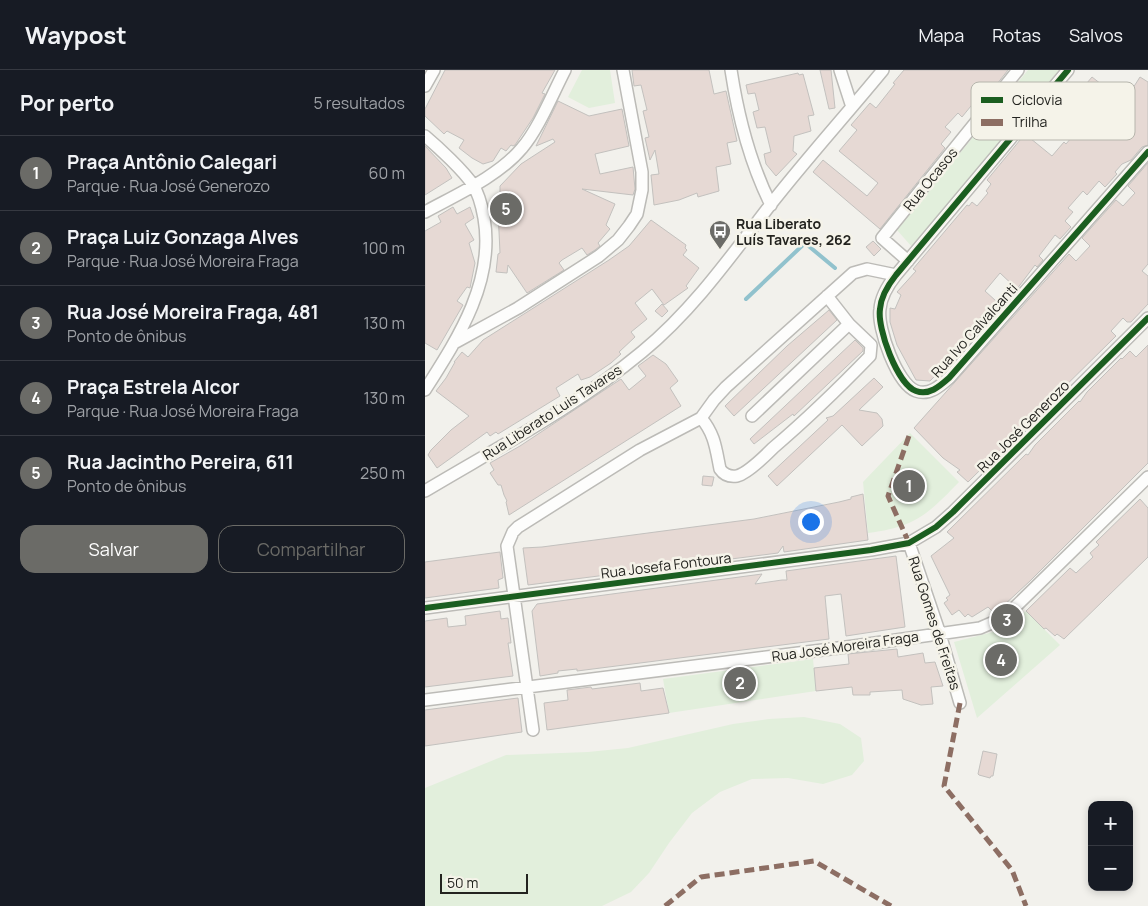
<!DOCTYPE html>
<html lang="pt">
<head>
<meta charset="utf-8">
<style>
  body { margin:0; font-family:Manrope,sans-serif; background:#20242c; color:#f1f3f6 }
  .controls { position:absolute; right:15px; bottom:15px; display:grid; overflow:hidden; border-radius:10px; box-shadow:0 2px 8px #0003 }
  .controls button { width:45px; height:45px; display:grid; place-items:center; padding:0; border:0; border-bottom:1px solid #363941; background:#171b24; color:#f1f3f6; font:25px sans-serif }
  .scale { position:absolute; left:15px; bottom:12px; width:88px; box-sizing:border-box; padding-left:5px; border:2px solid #23231f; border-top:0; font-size:14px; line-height:18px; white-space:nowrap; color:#23231f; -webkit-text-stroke:4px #f5f3e9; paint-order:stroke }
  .you { position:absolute; left:385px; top:451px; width:18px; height:18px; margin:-12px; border:4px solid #fff; border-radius:50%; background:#1a73e8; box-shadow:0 0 0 8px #1a73e833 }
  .badge { display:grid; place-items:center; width:32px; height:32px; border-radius:50%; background:#6b6b67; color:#fff; font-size:16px; font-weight:700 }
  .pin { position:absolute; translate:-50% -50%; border:2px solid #fff; box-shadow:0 1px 5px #0006 }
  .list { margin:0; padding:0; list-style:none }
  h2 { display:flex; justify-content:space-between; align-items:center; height:65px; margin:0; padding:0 20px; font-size:21px }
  h2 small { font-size:16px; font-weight:400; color:#9ea1a6 }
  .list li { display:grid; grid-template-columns:32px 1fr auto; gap:15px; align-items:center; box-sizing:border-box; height:75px; padding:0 20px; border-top:1px solid #363941 }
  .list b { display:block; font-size:19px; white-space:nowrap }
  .list p { margin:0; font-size:16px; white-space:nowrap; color:#9ea1a6 }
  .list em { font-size:16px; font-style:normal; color:#9ea1a6 }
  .actions { display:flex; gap:10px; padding:15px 20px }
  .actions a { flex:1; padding:11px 0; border:1px solid #6b6b67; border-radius:15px; text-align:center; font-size:18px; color:#6b6b67 }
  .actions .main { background:#6b6b67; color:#fff }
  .map { position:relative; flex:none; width:723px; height:836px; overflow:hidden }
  header { display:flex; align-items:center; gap:30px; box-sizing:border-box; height:70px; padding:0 25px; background:#171b24; border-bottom:1px solid #363941 }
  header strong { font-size:24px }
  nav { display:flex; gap:28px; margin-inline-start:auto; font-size:18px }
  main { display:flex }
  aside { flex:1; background:#171b24 }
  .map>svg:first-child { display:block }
  .green { fill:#e2efdc }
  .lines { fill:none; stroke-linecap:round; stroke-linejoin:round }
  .stream { stroke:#91c2cd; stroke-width:4 }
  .building { fill:#e6d9d4; stroke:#c3c1be }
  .minor-casing { stroke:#bcbbb7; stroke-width:14 }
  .minor { stroke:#fdfdfc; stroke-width:11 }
  .quiet { stroke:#8d6e63; stroke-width:5; stroke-dasharray:10 5; stroke-linecap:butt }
  .cycleway-casing { stroke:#f5f3e9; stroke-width:9 }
  .cycleway { stroke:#1b5e20; stroke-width:6 }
  .labels { text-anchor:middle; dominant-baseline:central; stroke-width:5; stroke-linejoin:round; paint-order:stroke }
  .street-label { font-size:14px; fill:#23231f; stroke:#f5f3e9 }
  .poi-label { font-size:14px; font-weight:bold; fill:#23231f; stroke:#f5f3e9; text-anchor:start }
  .key { fill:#f5f3e9; stroke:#b6b5ac; stroke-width:1 }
  .key-label { font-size:14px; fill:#23231f }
</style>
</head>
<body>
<header>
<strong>Waypost</strong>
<nav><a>Mapa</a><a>Rotas</a><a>Salvos</a></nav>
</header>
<main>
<aside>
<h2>Por perto<small>5 resultados</small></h2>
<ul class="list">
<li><span class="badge">1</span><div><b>Praça Antônio Calegari</b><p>Parque · Rua José Generozo</p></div><em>60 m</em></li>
<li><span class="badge">2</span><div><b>Praça Luiz Gonzaga Alves</b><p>Parque · Rua José Moreira Fraga</p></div><em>100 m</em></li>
<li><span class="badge">3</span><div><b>Rua José Moreira Fraga, 481</b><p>Ponto de ônibus</p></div><em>130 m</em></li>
<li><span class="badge">4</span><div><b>Praça Estrela Alcor</b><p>Parque · Rua José Moreira Fraga</p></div><em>130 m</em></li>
<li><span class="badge">5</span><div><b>Rua Jacintho Pereira, 611</b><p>Ponto de ônibus</p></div><em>250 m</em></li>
</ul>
<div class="actions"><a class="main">Salvar</a><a>Compartilhar</a></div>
</aside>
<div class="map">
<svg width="723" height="836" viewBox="0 0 723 836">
  <rect width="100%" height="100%" fill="#f2f1ec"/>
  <path class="green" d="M157,0H185L190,33L164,38L143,27Z
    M603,0H634L487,177L472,160Z
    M485,363L534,412C502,445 490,457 443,463L438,412Z
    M601,541L635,575L552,648L529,572L568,562L591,549Z
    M388,589L391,621L244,643L238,609Z
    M379,647L415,654L436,668L439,691L427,705L398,714L363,708L327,709L295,722L267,743L244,773L224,803L206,822L177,836H0V718L81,685L163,682L203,678L308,654L344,649Z"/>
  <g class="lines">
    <path class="stream" d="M321,229L380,173L410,198"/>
  </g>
  <path class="building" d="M20,0H130L117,23L120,24L108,48L90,75L88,76L86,75L81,81L76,78L68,91L58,94L47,88L34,78L39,70L22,61L19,64L0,46V39Z
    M207,0H284L289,24L301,21L312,71L302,73L306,94L291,97L294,121L273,127L272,123L254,130L229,135L226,105L234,104L230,80L225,90L220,68L224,67L218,41L222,40L216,15L209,16Z
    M395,0H406L410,38L404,39Z
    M479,0H583L564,24L559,20L537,47L533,43L520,57L526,62L516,74L520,78L455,159L388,102L398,90L442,126L453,113L414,81L432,60L426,55L445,33L451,38L470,14L468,13Z
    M373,3L374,5L378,4L389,45L383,46L386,61L369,66L368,81L372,84L351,106L341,94L339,84L346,82L340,57L332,58L328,42L334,40L330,23L323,24L321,15Z
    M667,7L699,32L715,7L723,12V75L717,77L706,90L697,94L690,102L692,104L680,117L674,111L662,125L658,121L643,138L648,142L640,151L646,157L635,169L630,165L614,186L618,190L612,197L610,195L592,219L575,203L560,221L571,231L554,249L560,254L505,311L491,310L472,275L465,252V238L470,239L476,225L472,222L491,201L488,199L542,135L544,136L547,132L552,136L563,123L561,121L566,114L562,110L600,64L627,86L639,72L641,74L663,48L645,33Z
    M133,31L164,46L197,39L204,76L170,84L175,104L208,97L210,119L208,125L157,119L190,134L181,155L185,159L173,173L175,176L170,180L162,185L157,178L137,190L134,193L139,200L102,223L83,195L82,203L71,202L73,184L75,183L73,140L78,138L75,127V116L96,94L130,72L128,69L111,76Z
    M0,76L21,98L27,108L0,125Z
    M723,93V194L717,201L723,206V234L706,252H702L698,248L686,261L691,266L543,412L532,402L535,400L518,388L489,358L644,184L651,191L665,176L657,168L691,130L698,136L710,123L703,116Z
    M28,137L32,144L45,137L49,148L40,154L49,170L44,173L50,193L45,218L42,217L32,231L38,235L12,280L0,273V161L16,152L13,146Z
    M226,150L261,175L260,178L262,180L258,185L274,198L261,216L263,218L239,235L227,219L210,233L222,249L206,262L210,267L194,282L196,284L186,293L165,307L156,310L153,304L131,318L135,326L73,364L71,362L65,366L62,362L12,398L3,385L6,380L26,360L44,346L11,321L21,308L30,292H29L37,282L43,287L58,270L184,190L204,176Z
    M448,171L456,179L449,186L441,177Z
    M237,234L243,241L237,247L230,241Z
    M404,240L412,250L309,346L300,336L362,276Z
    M430,270L438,278V281L369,346L368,344L329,374L325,369Z
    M723,275V393L605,511L577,537L567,541L563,537L547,547L543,544L540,547L534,540L527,545L519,533L523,530L521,528L525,525L506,486L529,468L522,462L601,384L603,385L610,375L654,331L655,332L662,322L696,288L697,289L705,281L711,287Z
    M228,285L241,294L253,311L245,318L256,336L84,445L81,432L82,431L79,425L76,415H73L65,403L69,400L65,393L95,376L196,309L204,320L221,306L213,296Z
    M449,308L458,317L434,340L452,343L457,349L458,356L437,376L417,355L352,416L343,406L403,350L401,348L408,346Z
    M278,406L289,407L287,416L277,415Z
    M438,424L443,470L359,482L358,476L353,483L103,515L98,478L117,477L329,449L414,432L426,429V427Z
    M715,429L723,438V487L639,569L632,564L630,566L621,558L619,559L601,541L645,498L651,503L668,487L665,483L674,475L671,472Z
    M75,482L78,508L73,510L74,518L0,528V492Z
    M471,486L480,557L421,566L416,524L400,526L404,569L152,601V599L133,601V603L115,606L107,541L112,534L337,504L330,514L357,510H362L361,501Z
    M75,541L76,549L83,548L86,573H83L88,606L0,617V551L22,548L23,557L41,555L40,546Z
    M472,579L473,587L498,583L500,593L510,592L518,616L506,617L508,634L496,635L478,629L477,620L445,622V625H428L427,617L391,621L389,598L424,594L423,584Z
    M215,613L216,621L238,618L244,643L122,660L119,633L143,630L142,620L166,617L167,619Z
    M93,628L97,662L0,676V640Z
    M558,681L572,684L568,706H566L565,708L554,705L553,704Z"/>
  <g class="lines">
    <g class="minor-casing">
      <path id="minor" d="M306,0C313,46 325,93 346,135
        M415,0L427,37
        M643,0L471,205C463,215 456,226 455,239C452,258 472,314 491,321C504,326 515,316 524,308L723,82
        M0,16L9,0
        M0,66C13,77 39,101 48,115C54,124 57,137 59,148C70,212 33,268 0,320
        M0,142C31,125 74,106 97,78C113,60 128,23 140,0
        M483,191L457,168L593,0
        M31,272L93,238L174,186L193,170L204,156L212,144L217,120V102L198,0
        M327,346L424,254L402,226
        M276,348C290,364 291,380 295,399C299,405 305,407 312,406C323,403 340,386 348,378C382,349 414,318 445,286L446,275L424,254
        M0,421C72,378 152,336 217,282C268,240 306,186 346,134C382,88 421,45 458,0
        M484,473L515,564L535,633
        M0,538L446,480L484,473L511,457L528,442L723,248
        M0,630L429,576L555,558L571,551L585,542L723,407
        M108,660L82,476L88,462L93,457L215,380L276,348L289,330L301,317L428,203L442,199L471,205"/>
    </g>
    <use href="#minor" class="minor"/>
    <path class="quiet" d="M484,473L463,426L485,363
      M535,633L519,716L587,800L601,836
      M240,836L276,807L389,791L466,836"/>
    <g class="cycleway-casing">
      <path id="cycleway" d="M643,0L471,205C463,215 456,226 455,239C452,258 472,314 491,321C504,326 515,316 524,308L723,82
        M0,538L446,480L484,473L511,457L528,442L723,248"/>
    </g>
    <use href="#cycleway" class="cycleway"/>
  </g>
  <defs>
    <g id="bus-pin" transform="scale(1.125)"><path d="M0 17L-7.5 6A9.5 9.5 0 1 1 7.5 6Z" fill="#6b6b67" stroke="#f5f3e9"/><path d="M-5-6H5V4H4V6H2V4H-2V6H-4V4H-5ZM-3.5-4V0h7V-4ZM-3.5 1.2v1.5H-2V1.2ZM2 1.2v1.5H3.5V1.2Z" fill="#fff"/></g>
  </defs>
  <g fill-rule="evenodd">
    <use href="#bus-pin" x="295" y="161"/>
  </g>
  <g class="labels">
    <g class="street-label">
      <text transform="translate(505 109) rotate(-51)">Rua Ocasos</text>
      <text transform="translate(549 260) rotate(-48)">Rua Ivo Calvalcanti</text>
      <text transform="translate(127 342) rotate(-33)">Rua Liberato Luis Tavares</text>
      <text transform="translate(598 356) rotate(-45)">Rua José Generozo</text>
      <text transform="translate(241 495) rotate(-7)">Rua Josefa Fontoura</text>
      <text transform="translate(510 553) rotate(72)">Rua Gomes de Freitas</text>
      <text transform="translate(420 576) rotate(-8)">Rua José Moreira Fraga</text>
    </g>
    <g class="poi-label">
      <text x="311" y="153">Rua Liberato<tspan x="311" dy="16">Luís Tavares, 262</tspan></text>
    </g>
  </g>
  <rect x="546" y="12" width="164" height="58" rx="8" class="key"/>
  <rect x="556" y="27" width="22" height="6" fill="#1b5e20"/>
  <rect x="556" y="49" width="22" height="7" fill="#8d6e63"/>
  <g class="key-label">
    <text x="587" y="35">Ciclovia</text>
    <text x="587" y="57">Trilha</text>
  </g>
</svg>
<div class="controls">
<button>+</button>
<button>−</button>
</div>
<div class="scale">50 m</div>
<div class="you"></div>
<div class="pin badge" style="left:484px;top:416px">1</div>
<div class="pin badge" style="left:315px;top:613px">2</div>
<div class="pin badge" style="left:582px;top:550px">3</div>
<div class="pin badge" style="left:576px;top:590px">4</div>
<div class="pin badge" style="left:81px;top:139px">5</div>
</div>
</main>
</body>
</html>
